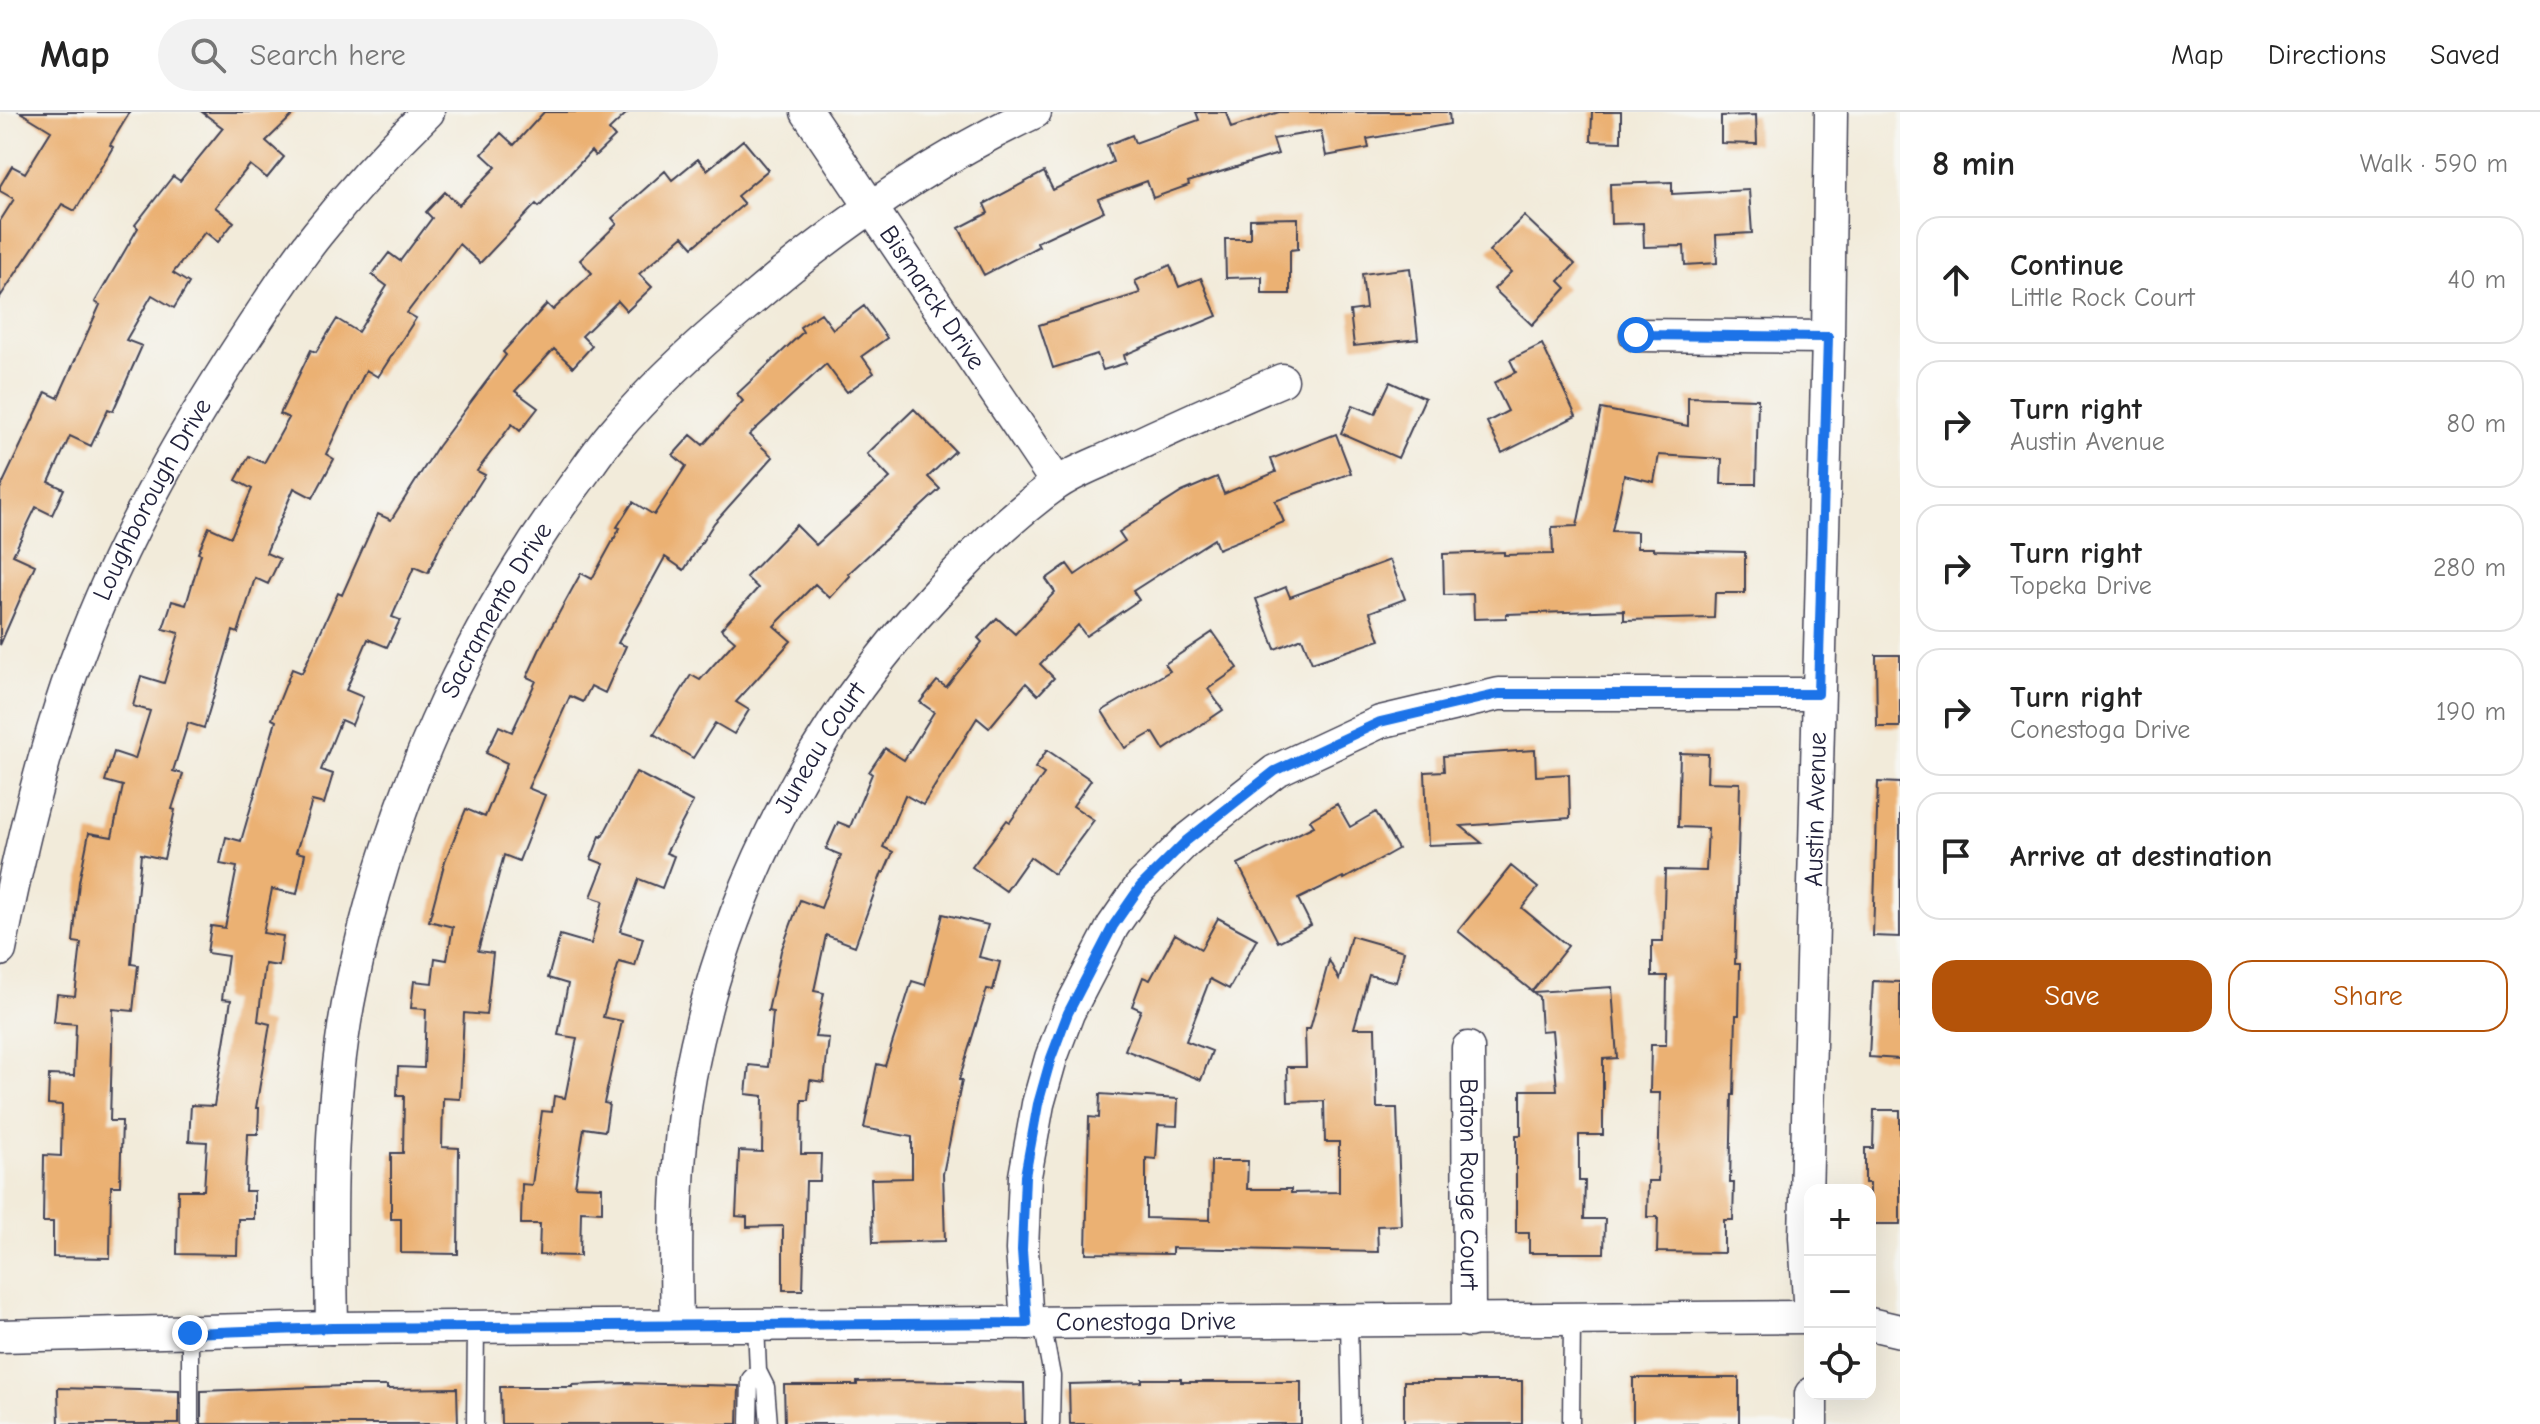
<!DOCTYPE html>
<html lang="en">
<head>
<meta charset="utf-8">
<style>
  body { margin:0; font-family:"Comic Neue",sans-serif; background:#f2f2f2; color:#222 }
  .controls { position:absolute; right:24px; bottom:24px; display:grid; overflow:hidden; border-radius:16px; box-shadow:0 8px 32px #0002 }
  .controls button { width:72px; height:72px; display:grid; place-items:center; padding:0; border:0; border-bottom:2px solid #e0e0e0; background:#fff; color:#222; font:40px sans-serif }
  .stop { position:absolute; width:24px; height:24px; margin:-18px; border:6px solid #1a73e8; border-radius:50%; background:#fff }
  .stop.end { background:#1a73e8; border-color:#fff; box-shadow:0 2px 8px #0008 }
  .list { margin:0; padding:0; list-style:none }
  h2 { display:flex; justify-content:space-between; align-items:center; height:104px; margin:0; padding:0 32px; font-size:34px }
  h2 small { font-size:26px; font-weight:400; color:#767676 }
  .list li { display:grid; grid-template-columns:52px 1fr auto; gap:24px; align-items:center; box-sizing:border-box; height:128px; margin:0 16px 16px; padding:0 16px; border:2px solid #e0e0e0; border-radius:24px }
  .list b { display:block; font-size:30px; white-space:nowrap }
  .list p { margin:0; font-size:26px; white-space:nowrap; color:#767676 }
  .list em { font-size:26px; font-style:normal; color:#767676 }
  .actions { display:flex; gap:16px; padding:24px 32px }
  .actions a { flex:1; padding:18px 0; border:2px solid #b45309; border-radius:24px; text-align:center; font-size:28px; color:#b45309 }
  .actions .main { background:#b45309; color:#fff }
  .icon { flex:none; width:44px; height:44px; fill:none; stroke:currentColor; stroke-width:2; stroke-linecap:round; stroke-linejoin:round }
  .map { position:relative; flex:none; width:1900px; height:1312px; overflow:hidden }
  header { display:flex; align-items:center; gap:48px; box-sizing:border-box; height:112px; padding:0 40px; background:#fff; border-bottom:2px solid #e0e0e0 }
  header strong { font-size:38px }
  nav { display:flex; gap:44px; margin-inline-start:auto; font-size:28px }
  .search { width:560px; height:72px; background:#f2f2f2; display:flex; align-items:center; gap:20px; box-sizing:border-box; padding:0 28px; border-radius:44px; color:#767676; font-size:30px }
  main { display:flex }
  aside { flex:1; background:#fff }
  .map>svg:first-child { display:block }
  .building { fill:#ebb173 }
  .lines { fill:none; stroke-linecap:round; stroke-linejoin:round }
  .service-casing { stroke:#414053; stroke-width:19 }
  .minor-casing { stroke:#414053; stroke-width:35 }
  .service { stroke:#fff; stroke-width:16 }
  .minor { stroke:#fff; stroke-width:32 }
  .route { stroke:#1a73e8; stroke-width:10 }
  .labels { text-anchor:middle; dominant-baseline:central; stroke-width:7; stroke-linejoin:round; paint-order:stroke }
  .street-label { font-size:26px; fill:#22223b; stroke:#f6f6f2 }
</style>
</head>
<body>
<header>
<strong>Map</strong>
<div class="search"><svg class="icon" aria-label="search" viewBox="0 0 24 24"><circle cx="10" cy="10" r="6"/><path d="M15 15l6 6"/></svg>Search here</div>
<nav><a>Map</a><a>Directions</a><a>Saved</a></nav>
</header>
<main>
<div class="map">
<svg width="1900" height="1312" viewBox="0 0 1900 1312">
  <rect width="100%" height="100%" fill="#f6f6f2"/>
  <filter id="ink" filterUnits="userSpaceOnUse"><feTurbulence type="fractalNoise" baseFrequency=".0125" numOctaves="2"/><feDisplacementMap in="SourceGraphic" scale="16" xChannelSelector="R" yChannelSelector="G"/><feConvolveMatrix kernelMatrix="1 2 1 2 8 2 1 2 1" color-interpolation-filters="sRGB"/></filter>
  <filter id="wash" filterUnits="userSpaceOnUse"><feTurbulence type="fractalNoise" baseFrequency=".006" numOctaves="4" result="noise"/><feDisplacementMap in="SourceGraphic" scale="32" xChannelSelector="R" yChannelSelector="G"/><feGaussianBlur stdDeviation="1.8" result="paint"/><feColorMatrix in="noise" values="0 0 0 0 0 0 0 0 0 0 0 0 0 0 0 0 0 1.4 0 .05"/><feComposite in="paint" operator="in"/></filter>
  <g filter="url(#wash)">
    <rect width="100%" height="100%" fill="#f2ebda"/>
    <g id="blocks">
      <path class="building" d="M20,0H130L110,33L113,35L75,99L62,92L0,185V109L14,87L0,79V74L12,54L25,61L51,19Z
        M202,0H296L266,29L284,45L267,66L250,53L215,95L234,110L218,130L205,120L173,161L189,171L174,196L152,183L126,228L142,234L113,299L108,297L91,334L70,324L49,370L64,377L52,403L36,395L13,443L35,453L0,533V377L46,280L58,286L100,193L95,190L138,116L135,113L173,64L180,69L223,16Z
        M544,0H628L609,18L615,25L595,44L591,39L539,95L536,92L480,151L459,132L407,201L416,206L378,265L366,258L326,342L334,347L313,386L294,376L266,441L280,447L268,472L255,466L238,521L233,519L204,616L188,611L173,659L183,662L172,697L175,698L164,747L141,742L131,852L138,853L133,899L113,897L110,1009H122L120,1074H111L110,1146L53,1145V1110H43L44,1043L61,1044L62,993L48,992L49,963L74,964L76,912L54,910L57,882L75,884L81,831L73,830L79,770L89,721L112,725L123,674L105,669L114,640L135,647L150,599L133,594L141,564L164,571L179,521L163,517L172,489L186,493L201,442L198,441L209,415L231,425L252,377L236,368L249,344L264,351L289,306L280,302L311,238L316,240L337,207L358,220L387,174L372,163L389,141L400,149L432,106L426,100L445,80L459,93L496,55L482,42L501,21L514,33Z
        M1196,0H1226L1231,16L1279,0H1449L1450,12L1367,27L1369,36L1326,44L1321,19L1273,27L1278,42L1188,70L1189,73L1153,86L1147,69L1098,87L1104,99L1037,130L1039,134L984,163L959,116L988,101L984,92L1044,60L1053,78L1113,50L1107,33L1132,23L1135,31L1199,8Z
        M1592,0H1621V30L1591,29Z
        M1756,3L1757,32L1721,31V4Z
        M743,28L768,58L737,84L744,92L693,135L683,124L639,162L652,175L627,199L618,189L582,224L592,234L573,255L554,237L515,279L538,296L520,319L512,312L477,359L485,363L442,430L428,461L414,455L392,505L400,508L387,535L368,527L346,578L363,585L352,613L341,608L321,658L333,662L324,692L312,689L296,740L305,742L297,782L272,777L263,821L283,824L279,854L265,852L258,909L270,912L256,996H259L258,1022H248L245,1079H254V1107H238L237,1143L177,1142L178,1078H204L207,1030L189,1029L191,993L214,994L231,888L222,887L228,844L207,841L211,814L225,816L237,755L220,752L226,725L241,729L276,609L272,607L292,557L302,561L338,481L342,483L378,402L391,408L438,334L506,243L503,240L547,192L553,198L592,161L580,148L617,112L612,106L665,59L672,68L698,47L707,58Z
        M1672,70V82L1749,78L1752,121L1716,123L1717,151L1685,153L1684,134L1644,135L1643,111L1611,112L1610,72Z
        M1524,104L1575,152L1559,169L1566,176L1532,213L1494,177L1511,160L1489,139Z
        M1298,106V137L1290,138V182H1262V165L1226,166L1225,127H1250V107Z
        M1170,153L1179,175L1201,166L1217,204L1124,243L1126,251L1103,258L1097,242L1053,256L1039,213L1140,181L1135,169Z
        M1410,156L1418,227L1354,234L1350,199L1366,197L1362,162Z
        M864,194L887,226L862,244L874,261L847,280L826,252L749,323L773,345L714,411L684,458L665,445L618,531L626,534L605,581L591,574L583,590L570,584L528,676L545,683L519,749L504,743L478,839L493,841L486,903L464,901L460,987L443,986L442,1035L459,1036L458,1142L401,1141V1107H391V1041H403L404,984H397L398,955L424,956L426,897L411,896L414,869L432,871L435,846L447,848L453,815L429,809L445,749L466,697L485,705L507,651L486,641L499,614L512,620L536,569L527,565L543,530L581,461L592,467L620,416L617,415L633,390L654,403L686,354L673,343L691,323L703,333L743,289L737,282L803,220L800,215L821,201L833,217Z
        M1542,232L1576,304L1502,341L1487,310L1508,299L1494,271L1516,260L1510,248Z
        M1390,270L1425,286L1398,346L1341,321L1353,293L1375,302Z
        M1688,285L1758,287L1756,372H1721L1722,347L1659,343L1654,370L1624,363L1612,419L1637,420V436H1653V438L1745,440V481H1715L1714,506L1624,508V498L1506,502V506L1474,507L1473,482L1444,483L1443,442L1504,440V443L1553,442L1552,415L1577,414L1601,297L1688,314Z
        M914,297L955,339L928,365L940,377L848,462L850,464L830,486L815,472L774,514L791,529L736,590L749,598L734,622L715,611L693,646L654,622L691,563L700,568L735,529L721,517L758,476L746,465L796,413L816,433L890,366L867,342Z
        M1336,322L1351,361L1275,389L1284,410L1218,437L1214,427L1133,479L1139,488L1086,524L1078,513L1040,552L1054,566L1038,583L1026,571L989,616L977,606L923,693L905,683L883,735L893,740L884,761L882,760L855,834L826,823L814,879L824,881L815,925L829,926L824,970L810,968L808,988H802L801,1042H821L820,1069H806L803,1178H783V1114L747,1115V1105L736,1104L739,1039L762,1040L763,984L746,982L749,953L768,955L773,900L768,899L781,839L800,788L821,796L841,743L826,737L838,710L850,715L872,662L869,660L885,636L904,648L934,600L920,590L937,569L946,575L982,530L978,526L997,506L1015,522L1055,480L1046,467L1067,452L1075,463L1125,429L1119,420L1182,380L1217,365L1224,382L1276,360L1271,347Z
        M1390,448L1405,487L1370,500L1380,528L1312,551L1302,526L1275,537L1256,487L1286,475L1290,485Z
        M1213,520L1238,556L1208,577L1223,598L1164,638L1153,620L1125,636L1102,599L1170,559L1165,552Z
        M1876,543H1900V615H1877Z
        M1047,638L1091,668L1073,694L1094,708L1054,762L1030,745L1006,779L972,755L1007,708L1010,710L1044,662L1035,656Z
        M1535,638L1536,664L1569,662L1570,706L1461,714L1482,731L1428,733L1425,660L1444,659L1443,644Z
        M1680,641L1708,642L1707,670L1740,671L1735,852H1740L1739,903H1736L1734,983H1732L1730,1071H1734L1733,1108H1724V1141L1657,1140L1658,1105H1647L1648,1069H1658L1660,981H1650L1651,933H1666L1667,864H1652V829H1663L1665,758L1706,759L1708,716L1678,715Z
        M636,660L693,690L666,741L674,744L662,776L639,767L620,819L643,826L635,854L619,850L603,905L622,909L604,991L609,992L605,1019L584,1016L575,1074L602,1075V1100L581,1099L580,1144L539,1143L540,1112H521L522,1072L532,1073L542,999L552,1000L554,984L565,986L577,926L558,923L568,872L548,866L560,823L591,832L603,789L591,785L604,752L591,747L600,724L602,725Z
        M1878,670L1900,671V825L1873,824Z
        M1337,692L1350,715L1376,700L1398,737L1344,767L1343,765L1298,787L1311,813L1278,830L1238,752L1314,714L1310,708Z
        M1511,754L1538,776L1522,796L1568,834L1532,879L1458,819Z
        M943,802L988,813L979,845L1000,850L993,878L987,877L959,968H962L943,1062L945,1129L873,1131L871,1067L912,1066V1025L864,1016L877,952L885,954L912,869L925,873Z
        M1218,806L1257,827L1229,877L1210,867L1186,929L1212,939L1201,968L1125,938L1141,898L1132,894L1143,865L1150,868L1175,822L1201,837Z
        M1351,824L1404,839L1396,870L1369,863L1354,916H1375L1377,996H1397L1401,1113L1377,1114L1378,1140L1172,1136V1142L1086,1141L1089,1005L1099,1006L1100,982L1178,987L1177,1014L1158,1013L1156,1047L1146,1046V1106L1210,1108L1211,1049H1248L1247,1077H1291V1081L1339,1080V1030H1325L1324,989L1288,990L1287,955H1306L1305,917H1310L1329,848L1339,868Z
        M1873,869L1900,870V947L1869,945Z
        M1612,875L1617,946L1603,947V1023H1579V1069H1585L1584,1107H1605L1604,1141H1529V1121H1516V1023H1521V978H1557L1552,918L1541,919L1539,885L1533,880Z
        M1874,998H1900V1112H1870V1071H1865V1036H1873Z
        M1633,1266H1739V1312H1633Z
        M1142,1267H1181V1270H1301V1312H1070L1069,1272L1142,1270Z
        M901,1269L1024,1271L1025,1312H785L784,1273H857V1270Z
        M1404,1269H1522V1312H1404Z
        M625,1271L739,1274L738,1312H501L500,1275H572V1273Z
        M343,1274H387V1277L457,1276L458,1312H201V1279Z
        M58,1276L179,1279V1312H59Z"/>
    </g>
  </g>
  <g filter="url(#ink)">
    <use href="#blocks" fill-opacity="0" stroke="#414053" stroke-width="2"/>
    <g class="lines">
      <g class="service-casing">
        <path id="service" d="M1349,1210L1351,1312
          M1042,1211L1052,1264L1051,1312
          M756,1212L758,1259L766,1275L769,1312
          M190,1221V1312
          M475,1312L476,1214
          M749,1312L750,1267L758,1259
          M1571,1312L1572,1208"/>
      </g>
      <g class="minor-casing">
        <g id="minor">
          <path id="s1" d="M807,0L1057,371"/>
          <path d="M1636,223L1828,225"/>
          <path id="s2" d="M0,838C17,749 38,660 67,574C110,448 176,331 249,220C271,187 293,152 318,121C352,78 389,38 428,0"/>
          <path id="s3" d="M1468,936L1469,1209"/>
          <path id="s4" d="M1810,1203L1805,1125L1828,225L1831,0"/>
          <path d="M1027,1211L1022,1138L1025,1064L1038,992L1051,946L1068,901L1113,814L1140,775L1186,729L1275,659L1380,610L1499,582H1818"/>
          <path id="s5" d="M677,1212C675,1129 675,1046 690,964C727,772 821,595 960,457C989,427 1021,397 1055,373C1073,360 1096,352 1115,343C1170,317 1226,292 1282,268"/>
          <path d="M1870,1212L1900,1219"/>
          <path id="s6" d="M332,1216C330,1101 328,985 352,872C389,693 466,521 573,375C587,357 599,337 614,320C652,275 697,234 743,195C832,118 928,50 1035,0"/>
          <path id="s7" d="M0,1224L332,1216L1810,1205"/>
          <path d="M1811,1282V1312"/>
        </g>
      </g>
      <use href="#service" class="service"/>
      <use href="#minor" class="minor"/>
    </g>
  </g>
  <g class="lines" filter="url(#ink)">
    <path class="route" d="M190,1221L332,1216L1027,1211L1022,1138L1025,1064L1038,992L1051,946L1068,901L1113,814L1140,775L1186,729L1275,659L1380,610L1499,582H1818L1828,225L1636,223"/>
  </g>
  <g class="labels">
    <g class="street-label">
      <text stroke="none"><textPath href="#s1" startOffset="224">Bismarck Drive</textPath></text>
      <text stroke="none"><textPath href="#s2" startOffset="478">Loughborough Drive</textPath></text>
      <text stroke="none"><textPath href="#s6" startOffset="748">Sacramento Drive</textPath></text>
      <text stroke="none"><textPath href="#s5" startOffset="604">Juneau Court</textPath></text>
      <text stroke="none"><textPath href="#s4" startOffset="506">Austin Avenue</textPath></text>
      <text stroke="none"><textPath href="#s3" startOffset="136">Baton Rouge Court</textPath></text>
      <text stroke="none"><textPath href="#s7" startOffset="1146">Conestoga Drive</textPath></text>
    </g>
  </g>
</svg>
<div class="controls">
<button>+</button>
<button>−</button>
<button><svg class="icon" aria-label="locate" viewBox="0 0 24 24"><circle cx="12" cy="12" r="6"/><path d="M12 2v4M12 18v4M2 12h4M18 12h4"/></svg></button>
</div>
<div class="stop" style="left:1636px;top:223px"></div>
<div class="stop end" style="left:190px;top:1221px"></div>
</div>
<aside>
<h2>8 min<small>Walk · 590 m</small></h2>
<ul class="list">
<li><svg class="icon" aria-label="ahead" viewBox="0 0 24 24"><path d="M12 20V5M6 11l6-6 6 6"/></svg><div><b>Continue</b><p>Little Rock Court</p></div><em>40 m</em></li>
<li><svg class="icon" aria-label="right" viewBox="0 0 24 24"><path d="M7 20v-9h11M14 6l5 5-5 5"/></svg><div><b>Turn right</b><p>Austin Avenue</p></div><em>80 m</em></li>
<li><svg class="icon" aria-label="right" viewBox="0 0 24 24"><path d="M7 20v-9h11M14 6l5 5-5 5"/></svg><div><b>Turn right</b><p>Topeka Drive</p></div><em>280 m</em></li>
<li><svg class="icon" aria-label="right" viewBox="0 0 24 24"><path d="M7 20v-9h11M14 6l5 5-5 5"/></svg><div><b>Turn right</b><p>Conestoga Drive</p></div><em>190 m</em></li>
<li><svg class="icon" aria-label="arrive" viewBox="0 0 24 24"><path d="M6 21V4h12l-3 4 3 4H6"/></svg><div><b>Arrive at destination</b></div></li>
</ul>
<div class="actions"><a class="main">Save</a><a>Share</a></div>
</aside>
</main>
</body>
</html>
